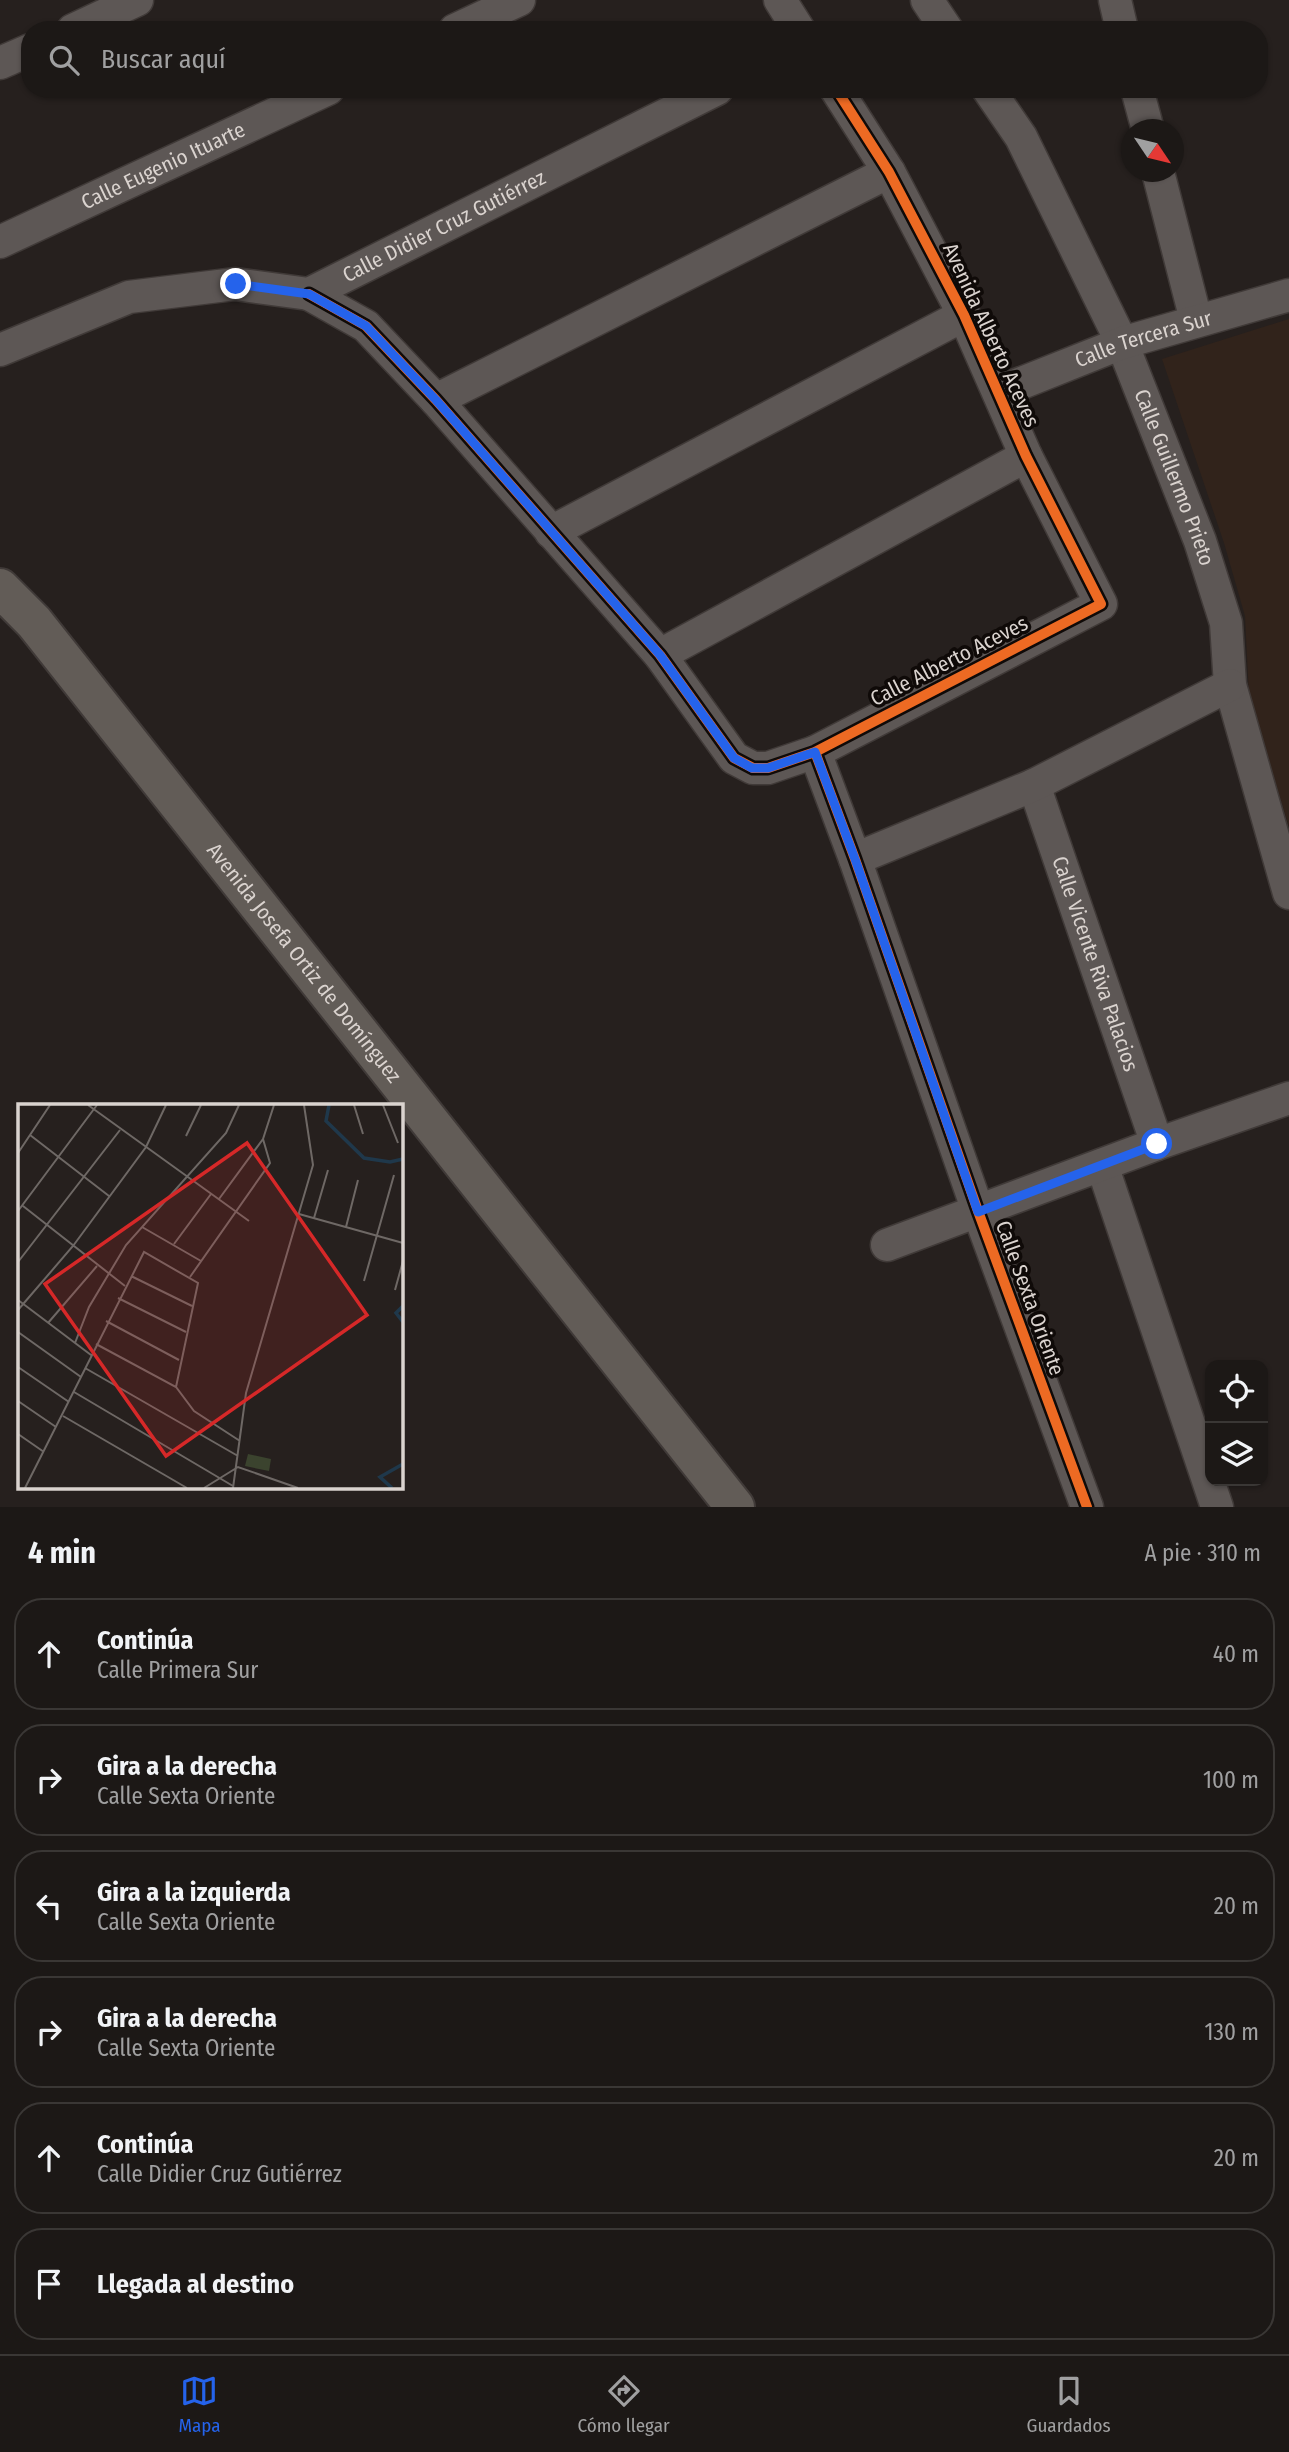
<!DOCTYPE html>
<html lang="es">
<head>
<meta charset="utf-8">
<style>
  body { margin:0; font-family:"Fira Sans Condensed",sans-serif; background:#292523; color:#f1f3f6 }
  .controls { position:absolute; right:21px; bottom:21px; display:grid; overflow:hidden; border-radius:14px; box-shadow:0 2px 5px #0004 }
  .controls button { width:63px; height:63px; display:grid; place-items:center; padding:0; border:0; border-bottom:2px solid #3a3735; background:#1c1816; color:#f1f3f6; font:35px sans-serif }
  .compass { position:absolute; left:1121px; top:119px; width:63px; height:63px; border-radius:50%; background:#1c1816; box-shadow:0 2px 5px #0004; rotate:125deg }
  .stop { position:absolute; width:21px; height:21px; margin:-16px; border:5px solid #2563eb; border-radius:50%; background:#fff }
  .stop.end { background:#2563eb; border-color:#fff; box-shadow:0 2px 7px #0008 }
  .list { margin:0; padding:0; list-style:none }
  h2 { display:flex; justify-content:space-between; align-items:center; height:91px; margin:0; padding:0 28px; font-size:30px }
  h2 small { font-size:23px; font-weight:400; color:#a0a0a1 }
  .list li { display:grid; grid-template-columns:46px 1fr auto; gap:21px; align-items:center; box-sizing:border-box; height:112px; margin:0 14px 14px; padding:0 14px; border:2px solid #3a3735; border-radius:28px }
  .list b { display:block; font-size:26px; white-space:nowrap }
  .list p { margin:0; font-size:23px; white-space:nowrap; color:#a0a0a1 }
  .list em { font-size:23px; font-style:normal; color:#a0a0a1 }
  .icon { flex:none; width:38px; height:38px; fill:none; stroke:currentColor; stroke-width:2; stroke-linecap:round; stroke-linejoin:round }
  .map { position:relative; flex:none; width:1289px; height:1507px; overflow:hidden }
  .search { position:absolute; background:#1c1816; box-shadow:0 2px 5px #0004; left:21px; right:21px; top:21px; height:77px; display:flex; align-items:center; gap:18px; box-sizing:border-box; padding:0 24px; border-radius:28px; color:#a0a0a1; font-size:26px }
  .sheet { height:847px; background:#1c1816 }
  nav { display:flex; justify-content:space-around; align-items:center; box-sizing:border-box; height:98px; border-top:2px solid #3a3735; background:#1c1816; font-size:19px; color:#a0a0a1 }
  nav a { display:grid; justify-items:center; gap:4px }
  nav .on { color:#2563eb }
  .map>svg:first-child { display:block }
  .built { fill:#31231b }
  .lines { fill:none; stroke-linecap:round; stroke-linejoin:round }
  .street-casing { stroke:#403a38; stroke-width:35 }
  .secondary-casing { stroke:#403a38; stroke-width:42 }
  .street { stroke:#5d5755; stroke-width:32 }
  .secondary { stroke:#625c57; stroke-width:38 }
  .cycleway-casing { stroke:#0f0a08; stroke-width:15 }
  .cycleway { stroke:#ed6a23; stroke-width:10 }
  .route { stroke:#2563eb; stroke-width:9 }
  .labels { text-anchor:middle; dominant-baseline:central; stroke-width:7; stroke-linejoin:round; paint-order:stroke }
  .street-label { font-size:21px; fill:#dad3cf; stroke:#0f0a08 }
  .inset-river { fill:none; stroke:#1f384b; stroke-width:3.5 }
  .inset-road { fill:none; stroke:#6e6865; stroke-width:2 }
  .view { fill:#d62828; fill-opacity:0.15; stroke:#d62828; stroke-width:3.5 }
  .inset-edge { fill:none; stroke:#dad3cf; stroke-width:3.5 }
</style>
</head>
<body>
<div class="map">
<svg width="1289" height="1507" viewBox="0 0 1289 1507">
  <rect width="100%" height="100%" fill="#26201e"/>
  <path class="built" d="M1289,319V827L1249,696L1245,616L1224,543L1162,359Z"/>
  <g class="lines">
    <g class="street-casing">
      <g id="street">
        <path d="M780,0L799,30"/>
        <path d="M927,0L947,30"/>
        <path d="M1115,0L1122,30"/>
        <path d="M73,30L137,0"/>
        <path d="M455,30L519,0"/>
        <path d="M0,63L30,50"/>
        <path id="s1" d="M988,89L1021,137L1122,343L1200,541L1226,623L1230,685L1289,893"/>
        <path d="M1137,89L1148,130"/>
        <path d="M1158,172L1196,320"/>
        <path id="s2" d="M0,242L328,89"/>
        <path d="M309,294L366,326L436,400L660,655L734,758L753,768H768L815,752L1101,604L1026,456L964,315L889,172L836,89"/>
        <path id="s3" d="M0,350L129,297L235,284L309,294L717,89"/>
        <path id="s4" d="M999,392L1122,343L1289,295"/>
        <path d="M436,400L889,172"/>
        <path d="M551,532L964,315"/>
        <path d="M660,655L1026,456"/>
        <path d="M815,752L855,859L978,1211L1087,1507"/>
        <path id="s5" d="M1034,785L1157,1144"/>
        <path d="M855,859L1034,785L1230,685"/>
        <path d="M1102,1165L1217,1507"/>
        <path d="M887,1245L1157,1144L1289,1098"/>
      </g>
    </g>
    <g class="secondary-casing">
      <g id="secondary">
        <path id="s6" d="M0,588L34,622L735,1507"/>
      </g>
    </g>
    <use href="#street" class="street"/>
    <use href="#secondary" class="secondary"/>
    <g class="cycleway-casing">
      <path id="cycleway" d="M309,294L366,326L436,400L660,655L734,758L753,768H768L815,752L1101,604L1026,456L964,315L889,172L836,89
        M815,752L855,859L978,1211L1087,1507"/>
    </g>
    <use href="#cycleway" class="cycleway"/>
  </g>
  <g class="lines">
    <path class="route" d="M236,284L309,294L366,326L436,400L660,655L734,758L752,768H768L815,752L855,859L978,1212L1157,1144"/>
  </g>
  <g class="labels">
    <g class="street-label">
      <text stroke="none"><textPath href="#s2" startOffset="180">Calle Eugenio Ituarte</textPath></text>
      <text stroke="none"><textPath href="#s3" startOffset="472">Calle Didier Cruz Gutiérrez</textPath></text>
      <text transform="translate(991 335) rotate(65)">Avenida Alberto Aceves</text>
      <text stroke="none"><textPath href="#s4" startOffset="154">Calle Tercera Sur</textPath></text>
      <text stroke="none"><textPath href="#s1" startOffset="432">Calle Guillermo Prieto</textPath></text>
      <text transform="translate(949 661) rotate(-27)">Calle Alberto Aceves</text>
      <text stroke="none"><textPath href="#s6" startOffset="483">Avenida Josefa Ortiz de Domínguez</textPath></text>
      <text stroke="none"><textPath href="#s5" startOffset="189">Calle Vicente Riva Palacios</textPath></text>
      <text transform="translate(1030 1298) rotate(70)">Calle Sexta Oriente</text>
    </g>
  </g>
  <g transform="translate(18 1104)">
    <rect width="385" height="385" fill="#26201e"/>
    <path d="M230,350L253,355L251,367L227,362Z" fill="#3b432e"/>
    <path class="inset-river" d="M311,1L308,17L346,54L372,58L385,55M385,202L378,209L385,218M374,384L362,373L385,360"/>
    <path class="inset-road" d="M70,1L231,117M336,1L345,30M365,1L380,39M12,31L91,92M168,32L183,1M0,49L32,1M201,95L245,35L256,1M5,102L107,182M0,107L79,1M281,110L385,139M296,114L310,66M124,123L183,157M328,123L340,76M156,140L193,90M0,158L102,26M113,172L174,202M172,173L252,59L245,35M346,177L376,71M377,186L385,157M100,194L168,228M0,196L73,251M0,206L55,142L128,43L148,1M88,217L161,256M30,219L79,162M0,228L63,273M57,239L71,203L108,141L208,29L221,1M78,240L158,283L176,307L222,337M0,263L51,298M67,264L220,352M56,288L215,382M0,297L38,323M45,312L169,384M0,330L26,348M7,384L126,148L180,179L158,283M186,384L220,363L280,384M215,384L228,289L295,61L286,1"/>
    <path class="view" d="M229,39L349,211L148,352L27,180Z"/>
    <rect width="385" height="385" class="inset-edge"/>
  </g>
</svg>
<div class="controls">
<button><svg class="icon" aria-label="locate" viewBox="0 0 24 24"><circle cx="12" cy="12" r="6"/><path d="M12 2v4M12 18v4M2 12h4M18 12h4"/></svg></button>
<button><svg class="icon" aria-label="layers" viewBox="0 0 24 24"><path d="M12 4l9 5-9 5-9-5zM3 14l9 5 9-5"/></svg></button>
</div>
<svg class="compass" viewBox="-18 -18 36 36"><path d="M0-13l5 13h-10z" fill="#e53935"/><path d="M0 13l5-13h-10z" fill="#a0a0a1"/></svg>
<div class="stop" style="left:1157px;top:1144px"></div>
<div class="stop end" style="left:236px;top:284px"></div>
<div class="search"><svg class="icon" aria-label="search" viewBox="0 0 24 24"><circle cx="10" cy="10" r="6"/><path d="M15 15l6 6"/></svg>Buscar aquí</div>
</div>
<section class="sheet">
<h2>4 min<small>A pie · 310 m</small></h2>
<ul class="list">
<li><svg class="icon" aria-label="ahead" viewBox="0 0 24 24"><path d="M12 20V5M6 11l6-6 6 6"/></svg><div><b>Continúa</b><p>Calle Primera Sur</p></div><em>40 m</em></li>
<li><svg class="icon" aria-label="right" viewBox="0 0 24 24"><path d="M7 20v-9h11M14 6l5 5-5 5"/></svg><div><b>Gira a la derecha</b><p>Calle Sexta Oriente</p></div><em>100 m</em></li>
<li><svg class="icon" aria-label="left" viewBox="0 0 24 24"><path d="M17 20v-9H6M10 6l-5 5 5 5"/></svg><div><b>Gira a la izquierda</b><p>Calle Sexta Oriente</p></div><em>20 m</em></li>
<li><svg class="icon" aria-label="right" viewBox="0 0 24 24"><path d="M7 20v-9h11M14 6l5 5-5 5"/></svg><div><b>Gira a la derecha</b><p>Calle Sexta Oriente</p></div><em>130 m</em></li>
<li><svg class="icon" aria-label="ahead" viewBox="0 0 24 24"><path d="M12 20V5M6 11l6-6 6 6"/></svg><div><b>Continúa</b><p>Calle Didier Cruz Gutiérrez</p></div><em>20 m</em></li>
<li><svg class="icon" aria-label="arrive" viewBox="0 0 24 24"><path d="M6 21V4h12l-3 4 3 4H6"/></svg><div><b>Llegada al destino</b></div></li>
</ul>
</section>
<nav>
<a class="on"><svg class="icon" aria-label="map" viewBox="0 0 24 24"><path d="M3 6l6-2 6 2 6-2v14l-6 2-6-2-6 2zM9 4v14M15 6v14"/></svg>Mapa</a>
<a><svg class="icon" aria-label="directions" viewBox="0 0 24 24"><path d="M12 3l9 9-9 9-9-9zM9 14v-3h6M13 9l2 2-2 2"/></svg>Cómo llegar</a>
<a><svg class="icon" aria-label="saved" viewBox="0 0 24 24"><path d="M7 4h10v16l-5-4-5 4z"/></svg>Guardados</a>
</nav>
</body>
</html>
